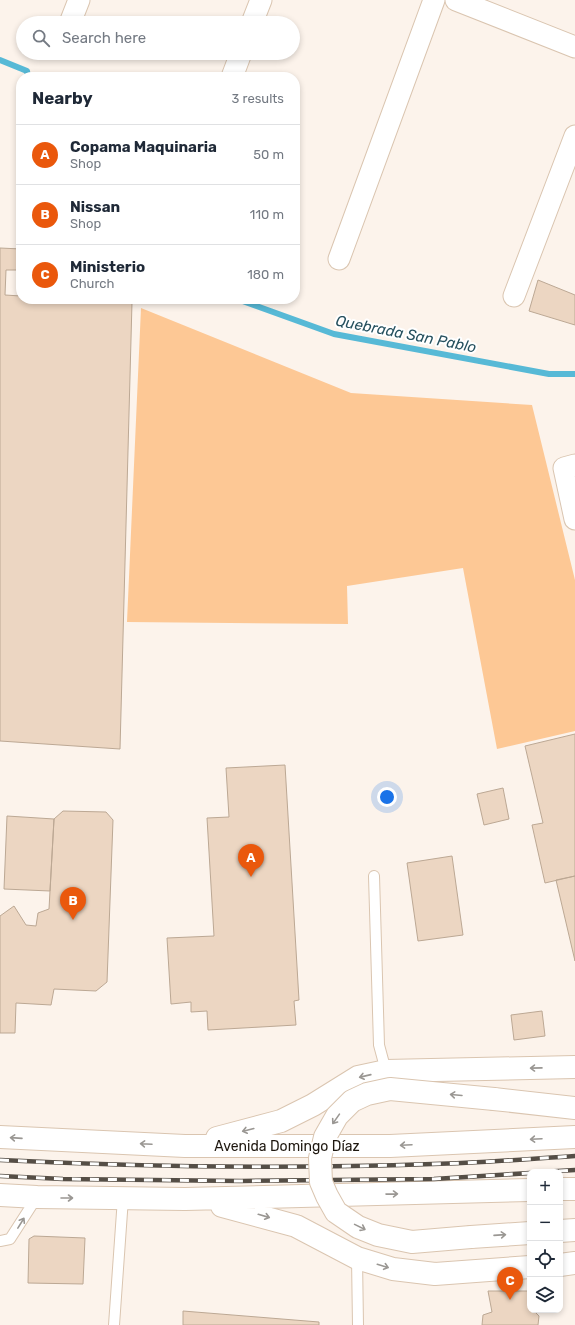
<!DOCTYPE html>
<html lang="en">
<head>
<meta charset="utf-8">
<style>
  body { margin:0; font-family:Rubik,sans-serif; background:#f6f6f7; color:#1f2937 }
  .controls { position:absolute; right:12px; bottom:12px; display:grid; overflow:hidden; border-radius:8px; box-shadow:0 2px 6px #0003 }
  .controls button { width:36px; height:36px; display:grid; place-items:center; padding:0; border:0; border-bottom:1px solid #e0e1e3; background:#fff; color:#1f2937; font:20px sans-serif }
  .you { position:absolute; left:387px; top:797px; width:14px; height:14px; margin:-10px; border:3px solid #fff; border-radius:50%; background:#1a73e8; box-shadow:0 0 0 6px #1a73e833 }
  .badge { display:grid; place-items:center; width:26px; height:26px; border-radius:50%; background:#ea580c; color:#fff; font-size:13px; font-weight:700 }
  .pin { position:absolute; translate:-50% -33px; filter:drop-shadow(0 1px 2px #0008) }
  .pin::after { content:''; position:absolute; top:21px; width:14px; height:12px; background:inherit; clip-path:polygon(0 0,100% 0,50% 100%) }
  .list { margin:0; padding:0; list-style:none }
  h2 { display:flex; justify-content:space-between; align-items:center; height:52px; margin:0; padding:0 16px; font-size:17px }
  h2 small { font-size:13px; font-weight:400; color:#747a83 }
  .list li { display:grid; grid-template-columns:26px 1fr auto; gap:12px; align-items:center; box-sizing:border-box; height:60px; padding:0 16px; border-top:1px solid #e0e1e3 }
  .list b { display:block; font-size:15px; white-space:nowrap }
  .list p { margin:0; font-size:13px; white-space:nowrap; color:#747a83 }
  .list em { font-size:13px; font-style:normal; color:#747a83 }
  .icon { flex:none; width:22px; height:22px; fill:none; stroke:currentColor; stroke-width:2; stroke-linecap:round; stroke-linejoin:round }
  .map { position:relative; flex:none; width:575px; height:1325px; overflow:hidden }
  .search { position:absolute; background:#fff; box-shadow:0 2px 6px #0003; left:16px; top:16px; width:284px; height:44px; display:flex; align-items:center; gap:10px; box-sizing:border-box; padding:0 14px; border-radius:22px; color:#747a83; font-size:15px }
  .panel { position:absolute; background:#fff; box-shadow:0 2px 6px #0003; left:16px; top:72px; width:284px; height:232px; border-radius:16px }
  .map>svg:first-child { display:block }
  .green { fill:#fdc895 }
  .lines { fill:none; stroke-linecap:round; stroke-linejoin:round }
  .stream { stroke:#57b9d6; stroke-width:6 }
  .building { fill:#ecd6c2; stroke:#bca894 }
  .lane-casing { stroke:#dac5b0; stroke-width:12 }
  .street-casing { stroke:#dac5b0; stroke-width:23 }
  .primary-casing { stroke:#dac5b0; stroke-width:24 }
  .lane { stroke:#fff; stroke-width:10 }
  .street { stroke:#fff; stroke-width:21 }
  .primary { stroke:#fff; stroke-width:22 }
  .rail-casing { stroke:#554e46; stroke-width:4.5 }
  .rail { stroke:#fff; stroke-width:3; stroke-dasharray:9; stroke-linecap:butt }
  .primary-bridge-casing { stroke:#dac5b0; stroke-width:24; stroke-linecap:butt }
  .primary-bridge { stroke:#fff; stroke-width:22 }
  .oneway { stroke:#9a9793 }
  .labels { text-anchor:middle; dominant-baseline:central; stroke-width:4; stroke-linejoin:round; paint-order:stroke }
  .street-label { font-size:14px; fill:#1e170f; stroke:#fff }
  .water-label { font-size:15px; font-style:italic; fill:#27515f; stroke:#fff }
</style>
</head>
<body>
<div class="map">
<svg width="575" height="1325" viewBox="0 0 575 1325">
  <rect width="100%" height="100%" fill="#fcf3eb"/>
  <path class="green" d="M141,308L351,393L532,405L575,580V731L497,749L463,568L347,586L348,624L127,622Z"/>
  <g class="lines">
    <path class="stream" d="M0,60L27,71L28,77
      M237,299L334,334L549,374H575"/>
  </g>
  <path class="building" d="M0,248L21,249V270H6L5,295L21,296V299H73L132,302L120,749L0,741Z
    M538,280L575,295V325L529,311Z
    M575,734V876L545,883L532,825L543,823L525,746Z
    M285,765L299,1000L294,1001L296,1025L208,1030L207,1011L191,1012V1002L171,1004L167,938L214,936L207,818L229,817L226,768Z
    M503,788L509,819L484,825L477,794Z
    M63,811L106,812L113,820L107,982L96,991L54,989L51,1005L16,1003L15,1033H0V916L14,906L26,925L36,926L38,913L49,909L54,819Z
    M7,816L54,819L50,891L4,889Z
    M452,856L463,935L418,941L407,863Z
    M575,876V961L556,880Z
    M542,1011L545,1036L514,1040L511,1015Z
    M34,1236L85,1238L83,1284L28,1283L29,1239Z
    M488,1291H530V1310H533L539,1316L538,1325H482L483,1315L492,1312Z
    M183,1311L319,1322V1325H183Z"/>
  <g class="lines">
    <g class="lane-casing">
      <path id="lane" d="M374,876L379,1045L386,1071
        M0,1241L10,1239L37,1197
        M357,1258L358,1325
        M114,1325L123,1198"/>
    </g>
    <g class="street-casing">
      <path id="street" d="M456,0L575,47
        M70,23L79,0
        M252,23L261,0
        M232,77L241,53
        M339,259L434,0
        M514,296L575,136
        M575,465L564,468L575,519"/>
    </g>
    <g class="primary-casing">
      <path id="primary" d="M494,1099L575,1108
        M0,1137L185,1146H390L575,1137
        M217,1138L281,1121L313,1105L358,1077L386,1071L575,1067
        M560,1189H575
        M0,1195L37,1197L185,1199L530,1190
        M222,1206L296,1226L357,1258L393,1269L435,1274L530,1267
        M560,1231L575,1230
        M471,1237L530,1233
        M560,1265L575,1263"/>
    </g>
    <use href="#lane" class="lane"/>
    <use href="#street" class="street"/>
    <use href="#primary" class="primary"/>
    <g class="rail-casing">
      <path id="rail" d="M0,1160C144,1167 289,1169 433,1164C480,1163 528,1159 575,1156
        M541,1172L575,1170
        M0,1176L63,1179L241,1181L434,1179L530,1173"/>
    </g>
    <use href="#rail" class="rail"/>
    <g class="primary-bridge-casing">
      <path id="primary-bridge" d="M471,1237L412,1242L378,1235L358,1227L336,1212L327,1196L321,1182L320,1158L325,1137L337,1116L352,1101L367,1094L390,1089L494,1099"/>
    </g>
    <use href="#primary-bridge" class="primary-bridge"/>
  </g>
  <defs><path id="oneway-shaft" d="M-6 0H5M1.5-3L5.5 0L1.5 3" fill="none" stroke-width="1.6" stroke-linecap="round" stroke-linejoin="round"/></defs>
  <g class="oneway">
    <use href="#oneway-shaft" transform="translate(536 1068) rotate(179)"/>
    <use href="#oneway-shaft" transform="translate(365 1076) rotate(167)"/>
    <use href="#oneway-shaft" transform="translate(456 1095) rotate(-175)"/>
    <use href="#oneway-shaft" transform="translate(336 1119) rotate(125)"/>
    <use href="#oneway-shaft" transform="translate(248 1130) rotate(166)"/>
    <use href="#oneway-shaft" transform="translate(16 1138) rotate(-176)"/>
    <use href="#oneway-shaft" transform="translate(536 1139) rotate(177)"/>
    <use href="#oneway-shaft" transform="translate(146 1144) rotate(-177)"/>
    <use href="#oneway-shaft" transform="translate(406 1145) rotate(177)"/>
    <use href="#oneway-shaft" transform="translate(392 1194) rotate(-1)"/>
    <use href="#oneway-shaft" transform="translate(67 1198)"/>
    <use href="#oneway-shaft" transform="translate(264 1216) rotate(16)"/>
    <use href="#oneway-shaft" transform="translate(21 1223) rotate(-58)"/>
    <use href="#oneway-shaft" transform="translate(360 1227) rotate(26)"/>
    <use href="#oneway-shaft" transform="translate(500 1235) rotate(-4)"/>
    <use href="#oneway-shaft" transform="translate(383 1266) rotate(17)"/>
  </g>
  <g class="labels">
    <g class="street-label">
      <text x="287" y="1146">Avenida Domingo Díaz</text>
    </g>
    <g class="water-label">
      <text transform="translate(406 334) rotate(11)">Quebrada San Pablo</text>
    </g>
  </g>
</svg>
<div class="controls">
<button>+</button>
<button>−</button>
<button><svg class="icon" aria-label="locate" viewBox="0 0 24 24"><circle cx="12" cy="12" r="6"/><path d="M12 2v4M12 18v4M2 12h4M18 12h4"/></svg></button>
<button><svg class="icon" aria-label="layers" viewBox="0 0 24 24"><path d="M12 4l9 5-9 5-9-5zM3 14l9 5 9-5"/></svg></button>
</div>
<div class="you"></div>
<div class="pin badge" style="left:251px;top:877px">A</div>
<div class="pin badge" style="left:73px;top:920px">B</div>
<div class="pin badge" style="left:510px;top:1300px">C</div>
<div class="search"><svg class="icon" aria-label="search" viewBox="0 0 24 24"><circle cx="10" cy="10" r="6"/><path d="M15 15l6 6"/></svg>Search here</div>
<section class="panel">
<h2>Nearby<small>3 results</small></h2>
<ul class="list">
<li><span class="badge">A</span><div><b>Copama Maquinaria</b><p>Shop</p></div><em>50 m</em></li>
<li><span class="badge">B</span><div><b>Nissan</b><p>Shop</p></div><em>110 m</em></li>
<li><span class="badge">C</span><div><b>Ministerio</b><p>Church</p></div><em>180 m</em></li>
</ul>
</section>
</div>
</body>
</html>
